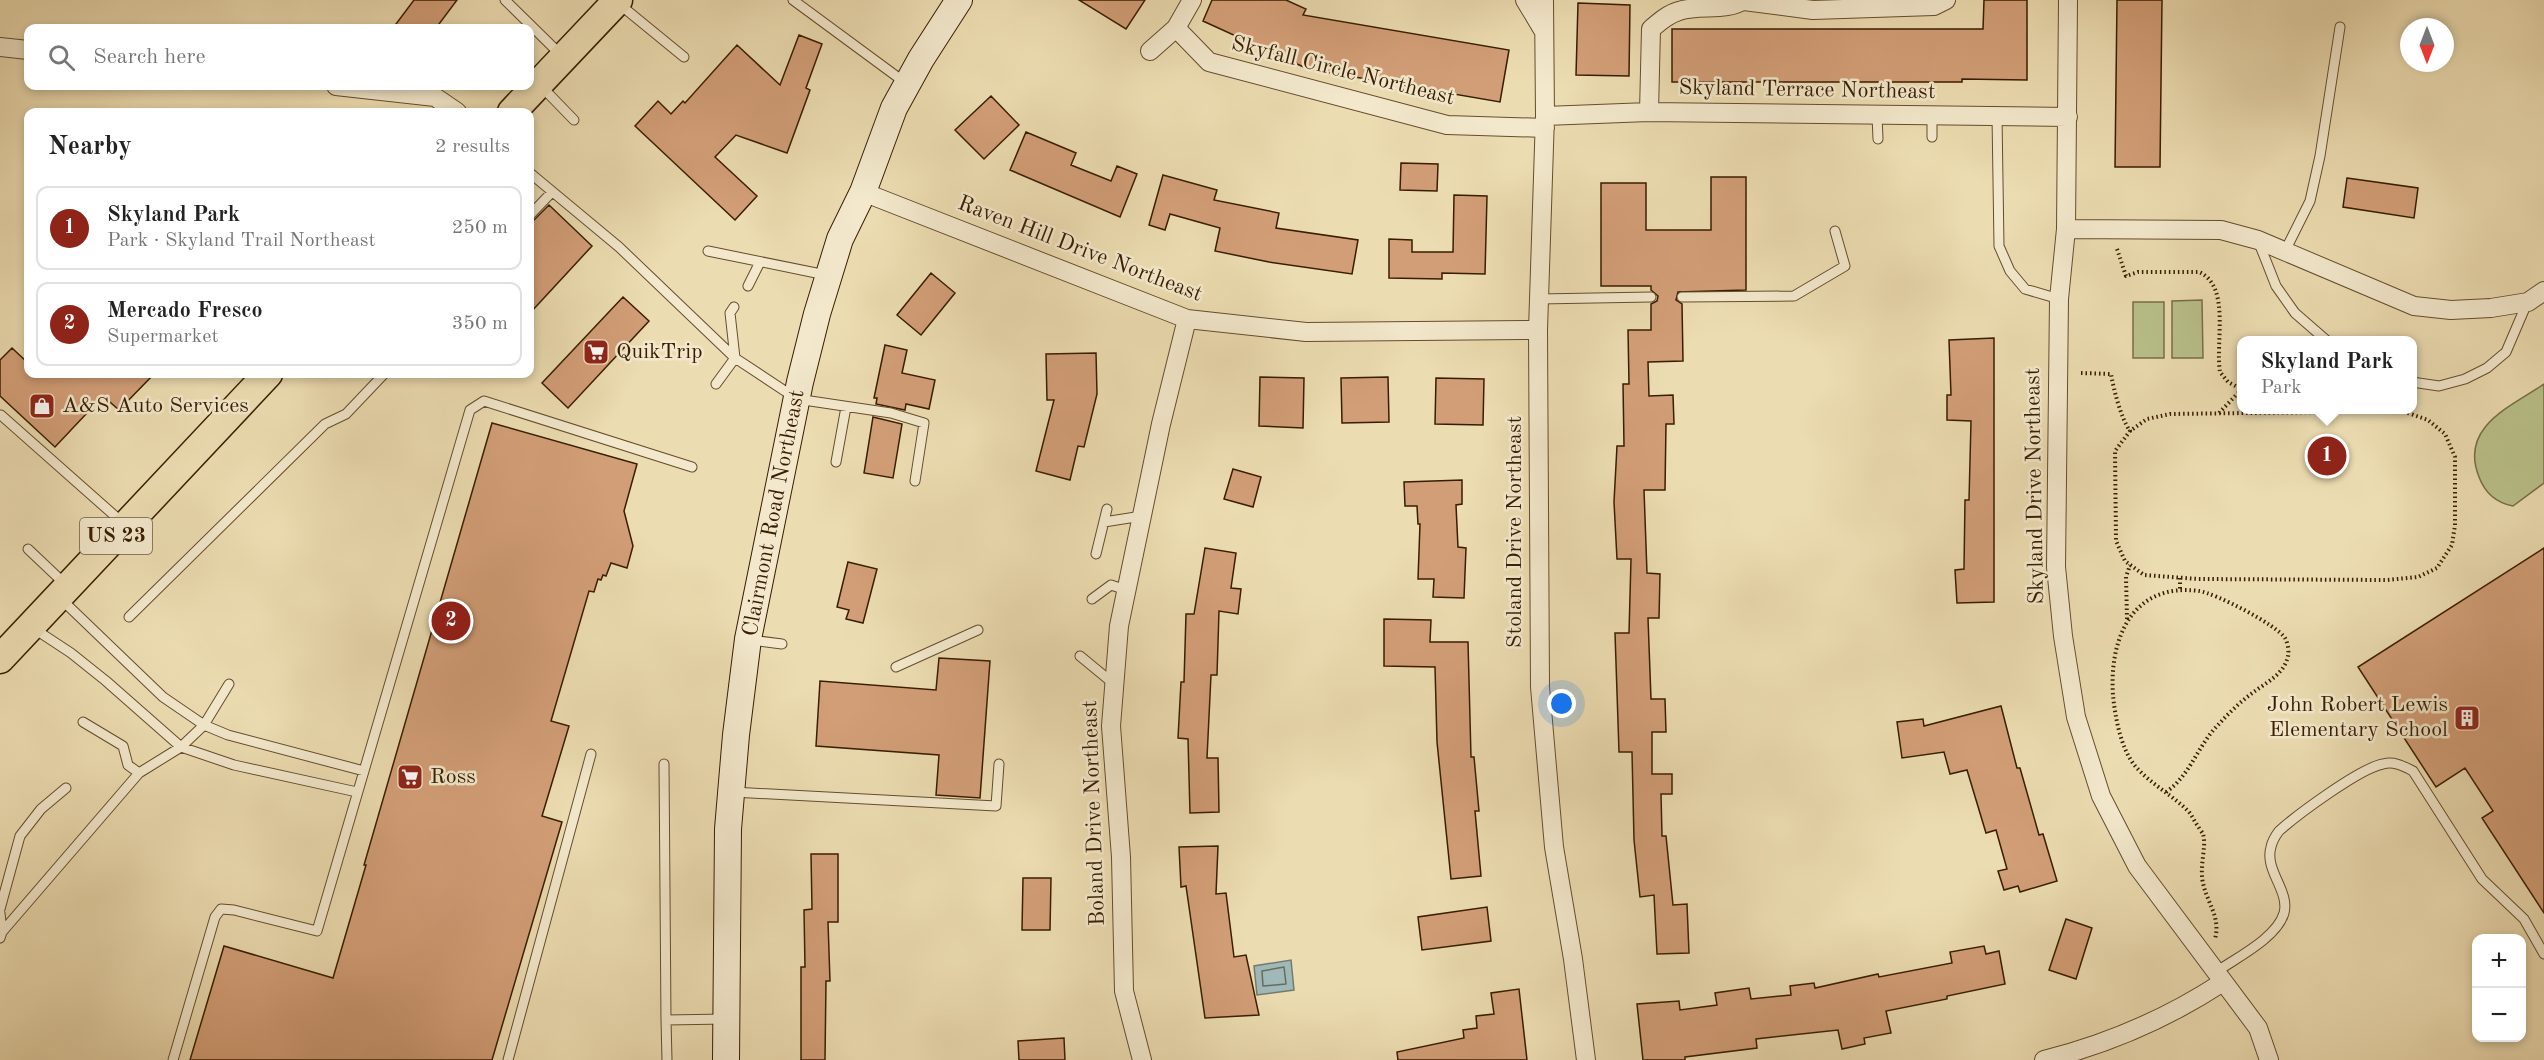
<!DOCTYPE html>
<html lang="en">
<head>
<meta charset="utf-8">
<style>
  body { margin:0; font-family:"Old Standard TT",serif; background:#f2f2f2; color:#222 }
  .controls { position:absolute; right:18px; bottom:18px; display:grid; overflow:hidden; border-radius:12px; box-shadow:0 3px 9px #0003 }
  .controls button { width:54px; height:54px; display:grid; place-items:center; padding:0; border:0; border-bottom:2px solid #e0e0e0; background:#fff; color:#222; font:30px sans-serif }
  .compass { position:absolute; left:2400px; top:18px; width:54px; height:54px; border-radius:50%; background:#fff; box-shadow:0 3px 9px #0003; rotate:180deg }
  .you { position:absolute; left:1562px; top:704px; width:21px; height:21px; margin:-15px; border:4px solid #fff; border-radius:50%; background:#1a73e8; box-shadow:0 0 0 9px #1a73e833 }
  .badge { display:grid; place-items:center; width:39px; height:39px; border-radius:50%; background:#8f2418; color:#fff; font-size:20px; font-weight:700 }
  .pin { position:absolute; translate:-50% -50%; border:3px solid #fff; box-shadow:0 2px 6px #0006 }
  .popup { position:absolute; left:2237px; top:336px; width:180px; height:78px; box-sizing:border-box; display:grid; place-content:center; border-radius:12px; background:#fff; filter:drop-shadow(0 2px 4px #0005); font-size:20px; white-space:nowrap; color:#767676 }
  .popup b { font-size:22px; color:#222 }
  .popup::after { content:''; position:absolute; left:50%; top:100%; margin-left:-12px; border:12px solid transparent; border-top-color:#fff }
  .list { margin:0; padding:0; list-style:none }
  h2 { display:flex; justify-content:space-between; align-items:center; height:78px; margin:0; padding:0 24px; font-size:26px }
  h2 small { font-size:20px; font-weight:400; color:#767676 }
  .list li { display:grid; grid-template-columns:39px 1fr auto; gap:18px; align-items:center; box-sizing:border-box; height:84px; margin:0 12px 12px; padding:0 12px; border:2px solid #e0e0e0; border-radius:12px }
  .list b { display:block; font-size:22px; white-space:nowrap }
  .list p { margin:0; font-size:20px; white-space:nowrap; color:#767676 }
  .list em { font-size:20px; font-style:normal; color:#767676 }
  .icon { flex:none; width:33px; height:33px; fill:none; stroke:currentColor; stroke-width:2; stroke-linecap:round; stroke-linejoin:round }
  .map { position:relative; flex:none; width:2544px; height:1060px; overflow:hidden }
  .search { position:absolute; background:#fff; box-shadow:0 3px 9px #0003; left:24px; top:24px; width:510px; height:66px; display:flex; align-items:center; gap:15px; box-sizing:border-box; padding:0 21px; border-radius:12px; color:#767676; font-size:22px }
  .panel { position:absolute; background:#fff; box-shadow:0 3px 9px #0003; left:24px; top:108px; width:510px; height:270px; border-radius:12px }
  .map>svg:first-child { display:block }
  .green { fill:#b9c08a; stroke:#786e46; stroke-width:1.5 }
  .water { fill:#9fb8b8; stroke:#767a6f; stroke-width:1.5 }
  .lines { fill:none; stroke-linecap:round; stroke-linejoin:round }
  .shore { stroke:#6c6a5c; stroke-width:1.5 }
  .building { fill:#d29e77; stroke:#381d01; stroke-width:1.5 }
  .service-casing { stroke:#654d2d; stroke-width:11 }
  .minor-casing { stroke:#654d2d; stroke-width:20 }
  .secondary-casing { stroke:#381d01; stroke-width:28 }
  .primary-casing { stroke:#381d01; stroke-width:31 }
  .path { stroke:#381d01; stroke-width:4; stroke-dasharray:1.5 3; stroke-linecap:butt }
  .service { stroke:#f3e8cc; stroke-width:9 }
  .minor { stroke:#f3e8cc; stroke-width:18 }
  .secondary { stroke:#f3e8cc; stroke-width:26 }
  .primary { stroke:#ecdcb1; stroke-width:28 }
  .labels { text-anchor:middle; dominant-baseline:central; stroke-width:5; stroke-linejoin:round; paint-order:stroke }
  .shield { fill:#f3e8cc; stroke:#705a3e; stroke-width:1.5 }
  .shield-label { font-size:21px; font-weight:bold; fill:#381d01 }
  .street-label { font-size:22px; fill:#381d01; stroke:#f3e8cc }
  .poi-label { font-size:22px; fill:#381d01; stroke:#f3e8cc; text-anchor:start }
</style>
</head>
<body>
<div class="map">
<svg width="2544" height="1060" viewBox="0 0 2544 1060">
  <rect width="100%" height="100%" fill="#ecdcb1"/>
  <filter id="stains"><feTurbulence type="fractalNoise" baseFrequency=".00333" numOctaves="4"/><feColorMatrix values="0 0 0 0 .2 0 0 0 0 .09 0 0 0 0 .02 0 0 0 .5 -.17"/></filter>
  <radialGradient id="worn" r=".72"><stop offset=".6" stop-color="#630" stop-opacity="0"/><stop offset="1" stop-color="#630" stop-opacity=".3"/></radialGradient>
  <path class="green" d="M2202,300L2203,358H2172V301Z
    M2133,302H2164V358H2133Z
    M2544,384V483L2513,506C2497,503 2485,493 2479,477C2459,427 2510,407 2544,384Z"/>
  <path class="water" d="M1291,960L1294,990L1257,995L1254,966Z"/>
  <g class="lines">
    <path class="shore" d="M1284,967L1286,984L1263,986L1262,971Z"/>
  </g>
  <path class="building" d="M414,0H457L436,28H393Z
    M1079,0H1145L1126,29Z
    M1212,0H1286L1306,9L1303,15L1509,50L1500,102L1308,69L1203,21Z
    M1984,0H2027V80L1962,79V82H1672V29H1983Z
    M2117,0H2162L2160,167H2115Z
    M1578,3L1630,5L1629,76L1576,75Z
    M799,35L822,44L806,88L810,90L787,153L736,135L715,157L757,196L735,220L635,126L658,101L671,114L683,101L685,103L737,45L780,85Z
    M991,96L1019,125L984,159L955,130Z
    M1026,132L1076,153L1071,165L1111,181L1117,166L1137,174L1120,217L1010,170Z
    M1401,163L1438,164L1437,191L1400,190Z
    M1163,175L1217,190L1214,200L1279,213L1276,228L1358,240L1352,274L1269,262L1215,251L1220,228L1170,214L1165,230L1149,225Z
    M1711,177H1746V290L1678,292L1676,300L1682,304L1683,361L1648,362L1649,396L1673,395L1674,424H1666L1665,490H1644L1647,573L1660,574L1659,618H1648L1651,699H1665L1666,732H1652V774H1672V794H1661L1662,836H1666L1673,905L1687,904L1689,953L1657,954L1654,895L1640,897L1634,840L1632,752H1619L1615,633H1629L1631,559H1617L1614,502L1617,446H1624L1623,384H1629L1628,330H1651V304L1657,301L1658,296L1651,290V286H1601V183H1646V230H1711Z
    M2347,178L2418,188L2414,218L2343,207Z
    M1454,195L1487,196L1485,274L1442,273V279L1389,278V239L1412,240V252H1453Z
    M549,205L592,246L530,313V224Z
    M931,273L955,293L921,335L897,315Z
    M623,297L649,321L568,408L542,383Z
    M1994,338V602L1957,603L1955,570L1964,569L1965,500H1969L1971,421L1947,420V395H1951L1949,340Z
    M885,345L907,350L902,373L935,380L929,409L906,404L905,410L876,404L877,398H874Z
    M12,348L28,363V374H154L119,410L103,396L55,447L0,396V360Z
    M1096,353L1097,394L1084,447L1078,446L1070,480L1036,471L1054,400H1047L1046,354Z
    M1260,377L1304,378L1303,428L1259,426Z
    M1388,377L1389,422L1342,423L1341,378Z
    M1436,378L1484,379L1483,425L1435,424Z
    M873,417L902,424L893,478L864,473Z
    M492,423L637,464L624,511L633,546L627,568L611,563L606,576L603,575L601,580L598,579L594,592L589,591L551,721L569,726L542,816L562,822L492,1060H190L224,946L333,978L366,865H364Z
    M1233,469L1261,477L1253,507L1224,499Z
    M1462,480V504L1456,505L1458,547L1466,548L1464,598L1433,597L1434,579H1418L1420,524H1418L1417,506H1405L1404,482Z
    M1205,548L1236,553L1231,588L1241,589L1238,614L1219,611L1217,675H1211L1207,758H1218L1219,812L1190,813L1188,739L1178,738L1181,682H1184L1186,614H1194Z
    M2544,548V913L2482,818L2493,811L2465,768L2436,787L2358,667Z
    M848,562L877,569L863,623L846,619L849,610L837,607Z
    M1384,619L1431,620L1430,642H1468L1471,757H1474L1479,811H1475L1481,876L1451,879L1437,742L1435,667L1384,666Z
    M939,658L990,661L980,798L936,795L939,755L816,746L820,681L936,690Z
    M2001,706L2017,768H2020L2039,835L2043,834L2057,881L2020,892L2018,886L2004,890L1998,871L2007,869L1996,830L1986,833L1967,770L1950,774L1944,752L1902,758L1897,722L1923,719L1924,726Z
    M1218,846L1216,894L1226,893L1234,957L1246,955L1259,1015L1205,1018L1186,886L1181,887L1179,847Z
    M811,854H838V922H828L830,981H826L825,1060H801V967H805L804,910L812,909Z
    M1023,878H1051L1050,930H1022Z
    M1487,907L1491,941L1422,950L1418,917Z
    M2066,919L2092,928L2076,979L2049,970Z
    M1984,946L1986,954L1999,951L2005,984L1947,996V999L1886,1011L1891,1033L1864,1038L1865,1044L1842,1049L1838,1030L1756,1039L1757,1048L1685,1057V1060H1643L1637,1004L1679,1001L1680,1010L1717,1005L1715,993L1749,988L1751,999L1791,995L1790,986L1814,983L1815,988L1878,974L1879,977L1952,963L1950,952Z
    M1519,989L1527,1060H1398L1397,1052L1464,1038L1463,1030L1477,1028L1476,1016L1494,1014L1491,993Z
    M1064,1038L1065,1060H1019L1018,1041Z"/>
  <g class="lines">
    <g class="service-casing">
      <path id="service" d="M505,0L562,56
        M793,0L907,84
        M618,3L684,57
        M541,86L574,120
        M1877,116L1878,139
        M1932,116V137
        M1997,116L1999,246L2010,271L2025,289L2059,299
        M530,173L619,247L735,358
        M530,215L552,192
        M2259,243L2276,286L2295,313L2326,340
        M708,251L826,275
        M2285,251L2310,201L2320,156L2340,27
        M748,286L760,262
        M1682,297L1794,296L1845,266L1835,231
        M1539,299L1651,297
        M734,307L730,313L735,358
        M2412,382L2439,386L2465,379L2487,368L2506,352L2527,303
        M716,384L735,358L797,399L891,413L924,423L915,481
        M1,415L124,524
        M836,462L846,407
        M1104,522L1142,516
        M28,549L66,585
        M1096,554L1107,509
        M61,599L163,697L204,725L228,735L364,771
        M1092,599L1111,585L1126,590
        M129,617L325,424L346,414L384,374
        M33,628L71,653L106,681L181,747L234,765L357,792
        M751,640L782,644
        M1080,656L1114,684
        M896,667L978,630
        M83,722L123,746L128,765L139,773
        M664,764L666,1020L726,1019
        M733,792L996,806L999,764
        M0,909L20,836L41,809L66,788
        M0,913L2,932
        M0,938L2,932L139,773L181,747L204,725L229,684
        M2216,972C2236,958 2277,938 2284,913C2290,891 2264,870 2271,847C2272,842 2276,835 2279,831C2297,815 2360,768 2383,764C2394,761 2403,766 2413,771L2482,879L2524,919L2544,954
        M666,1020L667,1060
        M173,1060L215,917L221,909L234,910L317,931L470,410L484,401L692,467
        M508,1060L591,754"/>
    </g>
    <g class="minor-casing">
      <path id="minor" d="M1192,0L1176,28L1209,62L1447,125L1545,128
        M1525,0L1543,30
        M1544,0L1545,116L1538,330L1540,687L1554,847L1573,959L1586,1060
        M2068,0L2066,229L2059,299L2056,567L2063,636L2076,717L2101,796L2137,866L2258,1028L2269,1060
        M1744,1L1813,10L1934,6L1946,0
        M0,47L28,50
        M1150,51L1176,28
        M336,86L435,97L457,112
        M1649,112L1651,29C1659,22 1668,14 1679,11C1700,4 1726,12 1744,0
        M1545,116L1649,112L2068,117
        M863,192L1187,319L1306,332L1538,330
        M2066,229L2221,230L2258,240L2414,306L2451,310L2491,308L2528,302L2544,291
        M1142,1060L1124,991L1121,857L1111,726L1119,626L1161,424L1187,319
        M2044,1060C2108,1044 2168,1018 2223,982"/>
    </g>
    <g class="secondary-casing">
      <path id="secondary" d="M726,1060L728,829L736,735L748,639L800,382L817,314L840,239L863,192L894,108L921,59L959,0"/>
    </g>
    <g class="primary-casing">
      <path id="primary" d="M512,112L618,0
        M0,659L268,374"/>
    </g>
    <path class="path" d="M2117,249L2126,276L2138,272H2199C2231,286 2215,343 2220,372L2228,382L2241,389
      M2081,373L2111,374C2114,391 2121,418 2130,431L2115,451L2116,541L2125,561L2144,575L2198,579L2387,580L2418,577L2437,568L2452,545L2455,525V457L2445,434L2428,420L2402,411L2170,414L2147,419L2130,431
      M2219,413L2241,390
      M2180,578V591
      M2127,619L2126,577L2130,565
      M2166,792C2190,776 2198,745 2218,725C2228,714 2239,703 2251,694C2265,683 2284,675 2288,656C2289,651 2288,643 2285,638C2277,625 2215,593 2199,591C2132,582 2109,639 2113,695C2115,717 2121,750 2136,767C2151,784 2172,795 2188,811C2192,815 2194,821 2198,826C2198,827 2202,832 2203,834C2207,846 2199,866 2203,883C2207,903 2221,917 2215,939"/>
    <use href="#service" class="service"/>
    <use href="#minor" class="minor"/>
    <use href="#secondary" class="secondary"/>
    <use href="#primary" class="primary"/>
  </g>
  <defs>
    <g id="supermarket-square" transform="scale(1.35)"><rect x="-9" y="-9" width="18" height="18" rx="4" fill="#8f2418" stroke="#f3e8cc"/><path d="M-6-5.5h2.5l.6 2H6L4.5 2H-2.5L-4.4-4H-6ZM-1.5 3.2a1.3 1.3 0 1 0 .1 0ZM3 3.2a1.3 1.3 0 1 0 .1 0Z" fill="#fff"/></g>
    <g id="shop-square" transform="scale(1.35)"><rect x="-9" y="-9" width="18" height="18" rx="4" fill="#8f2418" stroke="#f3e8cc"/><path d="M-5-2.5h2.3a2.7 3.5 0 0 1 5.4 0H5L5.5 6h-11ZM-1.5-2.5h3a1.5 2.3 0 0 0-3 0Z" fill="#fff"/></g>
    <g id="building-square" transform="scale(1.35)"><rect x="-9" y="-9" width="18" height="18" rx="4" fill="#8f2418" stroke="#f3e8cc"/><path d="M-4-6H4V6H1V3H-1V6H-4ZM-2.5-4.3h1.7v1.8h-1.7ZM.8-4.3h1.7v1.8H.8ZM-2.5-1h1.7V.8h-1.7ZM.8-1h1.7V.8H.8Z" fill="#fff"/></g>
  </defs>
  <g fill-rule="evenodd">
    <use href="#supermarket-square" x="596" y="352"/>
    <use href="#shop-square" x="42" y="406"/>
    <use href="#building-square" x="2467" y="718"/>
    <use href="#supermarket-square" x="410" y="777"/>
  </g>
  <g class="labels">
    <rect class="shield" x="80" y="518" width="72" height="36" rx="4.5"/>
    <g class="shield-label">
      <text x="116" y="536">US 23</text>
    </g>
    <g class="street-label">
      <text transform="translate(1343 71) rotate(14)">Skyfall Circle Northeast</text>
      <text transform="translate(1807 90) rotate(1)">Skyland Terrace Northeast</text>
      <text transform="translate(1080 249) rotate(21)">Raven Hill Drive Northeast</text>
      <text transform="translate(2035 486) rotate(-91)">Skyland Drive Northeast</text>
      <text transform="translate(774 513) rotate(-79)">Clairmont Road Northeast</text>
      <text transform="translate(1515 532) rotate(-90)">Stoland Drive Northeast</text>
      <text transform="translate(1094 813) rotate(-92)">Boland Drive Northeast</text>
    </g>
    <g class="poi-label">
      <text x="616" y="352">QuikTrip</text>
      <text x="62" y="406">A&amp;S Auto Services</text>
      <text x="2448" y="705" text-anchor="end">John Robert Lewis<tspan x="2448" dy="25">Elementary School</tspan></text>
      <text x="430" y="777">Ross</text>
    </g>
  </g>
  <rect width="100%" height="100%" filter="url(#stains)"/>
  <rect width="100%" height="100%" fill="url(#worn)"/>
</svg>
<div class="controls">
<button>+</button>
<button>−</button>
</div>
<svg class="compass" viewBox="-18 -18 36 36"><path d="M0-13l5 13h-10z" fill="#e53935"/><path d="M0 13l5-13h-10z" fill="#767676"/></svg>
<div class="you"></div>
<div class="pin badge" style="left:2327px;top:456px">1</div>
<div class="popup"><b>Skyland Park</b>Park</div>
<div class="pin badge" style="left:451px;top:621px">2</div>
<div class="search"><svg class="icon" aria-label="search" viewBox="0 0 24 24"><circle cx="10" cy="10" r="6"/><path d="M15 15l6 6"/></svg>Search here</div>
<section class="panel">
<h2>Nearby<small>2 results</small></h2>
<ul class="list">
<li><span class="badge">1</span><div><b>Skyland Park</b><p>Park · Skyland Trail Northeast</p></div><em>250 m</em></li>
<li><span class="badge">2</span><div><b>Mercado Fresco</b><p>Supermarket</p></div><em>350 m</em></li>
</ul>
</section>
</div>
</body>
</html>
